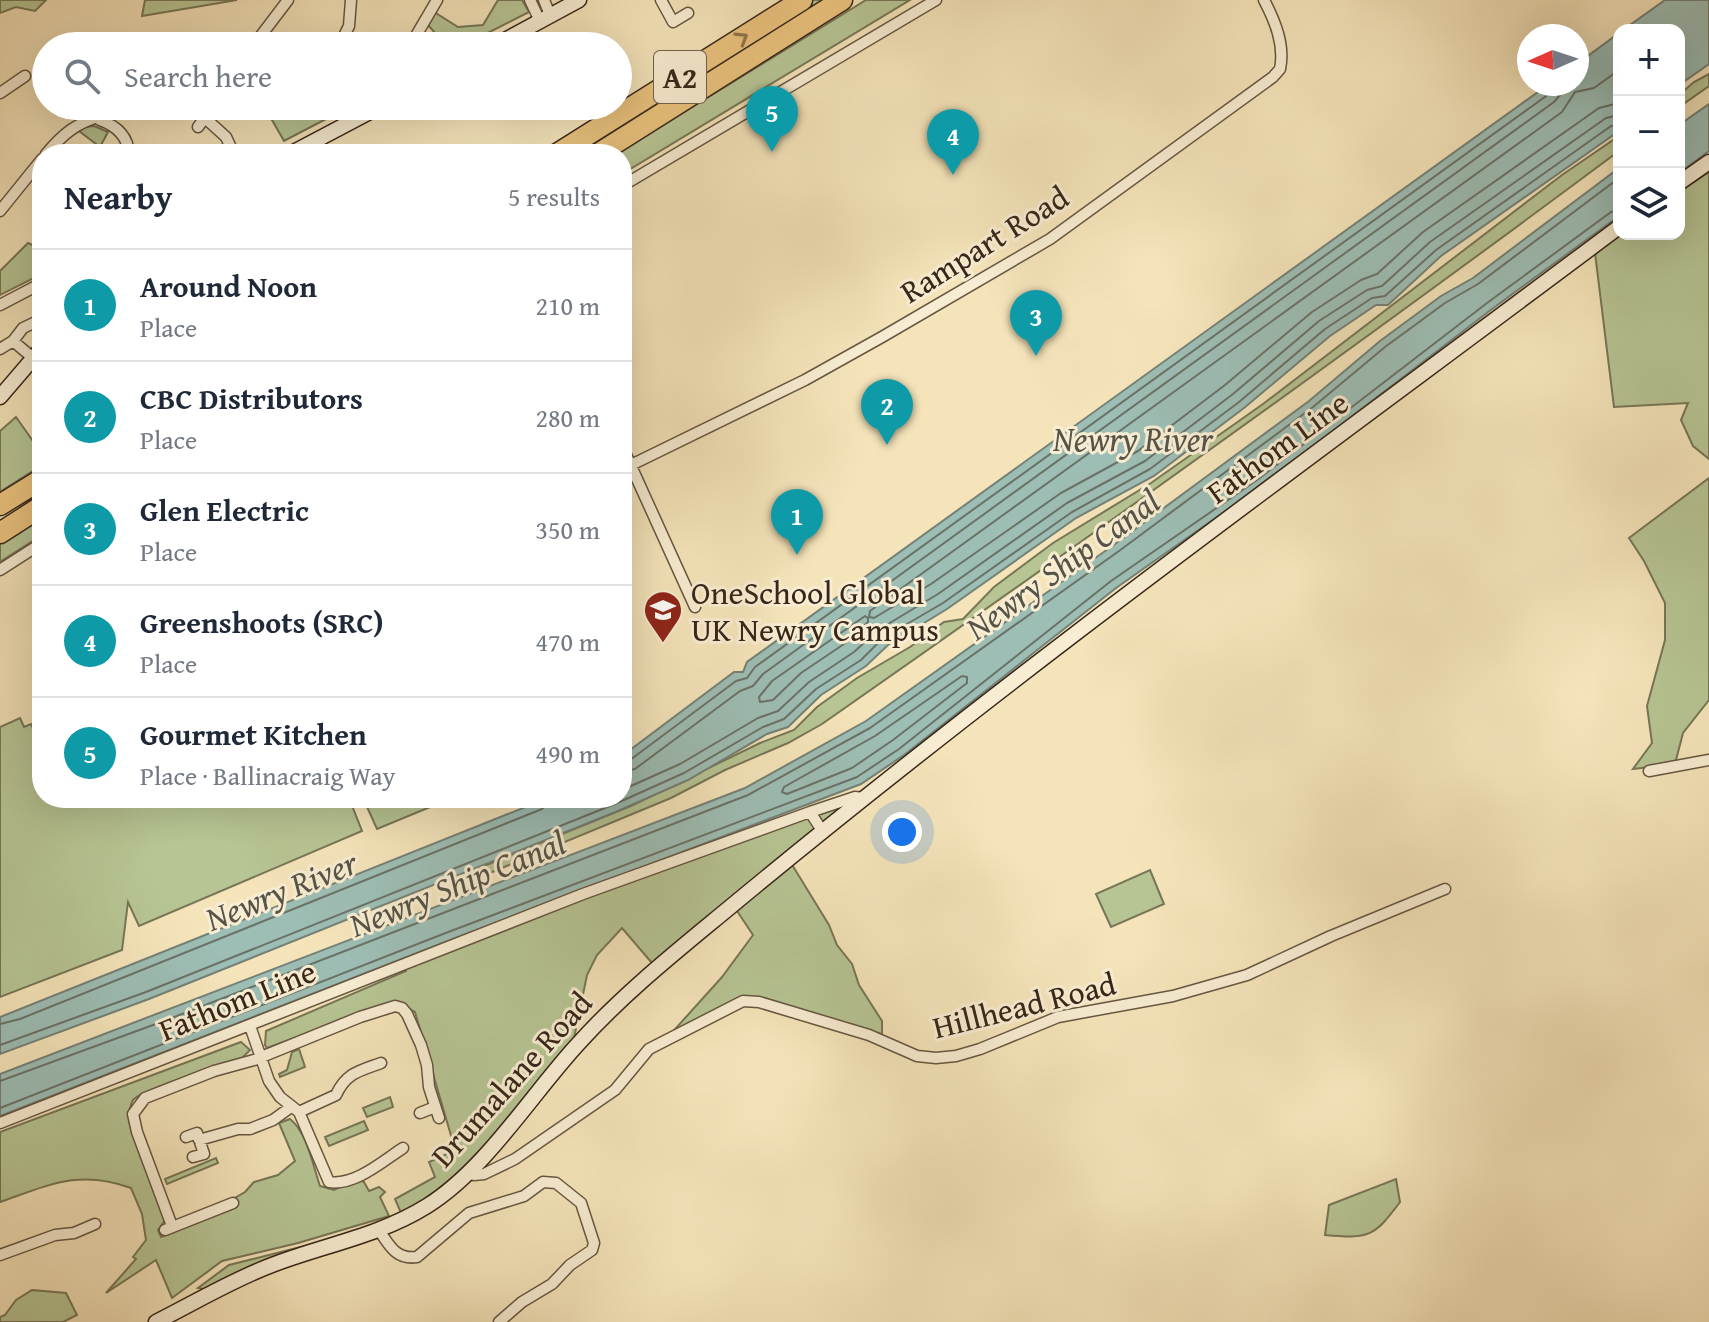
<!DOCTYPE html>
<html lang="en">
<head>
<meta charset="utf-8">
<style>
  body { margin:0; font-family:"Gentium Book Plus",serif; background:#f6f6f7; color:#1f2937 }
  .controls { position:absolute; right:24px; top:24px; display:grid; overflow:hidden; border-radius:16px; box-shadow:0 8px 32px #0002 }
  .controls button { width:72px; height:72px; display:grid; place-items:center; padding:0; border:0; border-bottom:2px solid #e0e1e3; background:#fff; color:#1f2937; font:40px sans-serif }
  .compass { position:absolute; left:1517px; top:24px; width:72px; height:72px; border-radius:50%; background:#fff; box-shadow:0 8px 32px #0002; rotate:267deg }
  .you { position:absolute; left:902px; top:832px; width:28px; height:28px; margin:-20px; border:6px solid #fff; border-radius:50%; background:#1a73e8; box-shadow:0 0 0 12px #1a73e833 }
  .badge { display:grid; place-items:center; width:52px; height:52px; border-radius:50%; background:#8f2418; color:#fff; font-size:26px; font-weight:700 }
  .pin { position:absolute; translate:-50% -66px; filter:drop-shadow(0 2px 4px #0008) }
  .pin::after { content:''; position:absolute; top:42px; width:28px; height:24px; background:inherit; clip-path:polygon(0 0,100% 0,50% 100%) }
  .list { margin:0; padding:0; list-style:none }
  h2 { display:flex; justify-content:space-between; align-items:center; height:104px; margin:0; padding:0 32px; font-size:34px }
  h2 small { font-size:26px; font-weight:400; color:#747a83 }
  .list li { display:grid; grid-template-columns:52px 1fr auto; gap:24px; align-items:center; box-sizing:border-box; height:112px; padding:0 32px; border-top:2px solid #e0e1e3 }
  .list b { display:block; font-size:30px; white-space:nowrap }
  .list p { margin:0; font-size:26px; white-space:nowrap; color:#747a83 }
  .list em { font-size:26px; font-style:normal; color:#747a83 }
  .icon { flex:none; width:44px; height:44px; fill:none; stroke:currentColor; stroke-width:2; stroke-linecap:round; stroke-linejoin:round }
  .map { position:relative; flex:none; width:1709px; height:1322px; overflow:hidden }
  .search { position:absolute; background:#fff; box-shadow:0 8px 32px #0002; left:32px; top:32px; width:600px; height:88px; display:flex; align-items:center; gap:20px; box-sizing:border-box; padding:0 28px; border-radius:44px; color:#747a83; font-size:30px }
  .panel { position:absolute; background:#fff; box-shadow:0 8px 32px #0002; left:32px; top:144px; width:600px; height:664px; border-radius:32px }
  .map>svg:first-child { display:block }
  .green { fill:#b7c594; stroke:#777656; stroke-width:2 }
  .water { fill:#9dbeb5; stroke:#748177; stroke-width:2 }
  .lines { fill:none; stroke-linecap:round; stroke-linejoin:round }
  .shore { stroke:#6a7267; stroke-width:2 }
  .street-casing { stroke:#665641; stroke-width:13 }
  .secondary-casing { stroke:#372619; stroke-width:17 }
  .highway-casing { stroke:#372619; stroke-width:23 }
  .street { stroke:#f8edd2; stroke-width:10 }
  .secondary { stroke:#f8edd2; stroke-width:14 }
  .highway { stroke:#eac27d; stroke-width:20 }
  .oneway { stroke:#90744b }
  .labels { text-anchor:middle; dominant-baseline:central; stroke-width:6; stroke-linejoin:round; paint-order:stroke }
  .shield { fill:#f8edd2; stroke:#716250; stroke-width:2 }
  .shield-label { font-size:30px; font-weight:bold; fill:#372619 }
  .street-label { font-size:32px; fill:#372619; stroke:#f8edd2 }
  .poi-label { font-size:32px; fill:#372619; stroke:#f8edd2; text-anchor:start }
  .water-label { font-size:34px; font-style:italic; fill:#565448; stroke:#f8edd2 }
</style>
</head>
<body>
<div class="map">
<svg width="1709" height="1322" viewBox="0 0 1709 1322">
  <rect width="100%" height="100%" fill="#f5e4ba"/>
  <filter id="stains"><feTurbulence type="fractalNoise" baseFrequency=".0025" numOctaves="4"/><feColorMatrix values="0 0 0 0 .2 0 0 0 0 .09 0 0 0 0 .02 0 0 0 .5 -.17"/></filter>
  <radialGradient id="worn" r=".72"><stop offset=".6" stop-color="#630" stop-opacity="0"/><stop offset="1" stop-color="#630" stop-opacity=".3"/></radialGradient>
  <path class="green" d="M0,0H46L35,11L16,7L0,13Z
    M145,0H237L142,16Z
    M498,0H522L529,12L462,46H447L427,24L434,12L458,27L483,25Z
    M813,0H830L585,154H569Z
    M866,0H910L622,174V154H616Z
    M1709,74V86L1679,107V95L1694,82Z
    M264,106H351L284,141Z
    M94,126L108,132L100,147L79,131L84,127Z
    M1619,136V151C1357,346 1090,537 822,724L788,743L725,770L671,798L485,875L484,866L633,805L760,743L794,730L817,707L857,678L910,647L944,622L963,619L994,587L1053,543L1151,483L1263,404L1562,175Z
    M1709,172V459L1693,446L1681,420L1688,403L1614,407L1595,253L1621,234H1679V192Z
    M28,243L42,249V274L0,295V271Z
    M16,417L42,454V465L0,492V431Z
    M1709,478V700L1683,733L1675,764L1633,769L1652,743L1647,706L1665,640V603L1644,561L1629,538Z
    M42,518V535L0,562V543Z
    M20,718L24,727L31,724L42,748V798H349L362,831L139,926L128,902L122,950L0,997V727Z
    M856,797L652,963L622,928L597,955L587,975L572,1048L464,1168L418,1206L401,1213L395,1199L435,1177L429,1162L447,1154L445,1146L452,1139L415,1012L395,1001L267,1048L265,1045L266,1031L406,971L404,964Z
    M363,798H452L377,829Z
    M791,863L829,925L837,945L852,964L859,985L882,1021V1034L754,1001L668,1037L722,977L753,935L737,911Z
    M1150,870L1164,904L1111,927L1096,894Z
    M241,1042L250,1050L242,1058C224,1065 142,1089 133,1100C131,1103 130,1109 129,1112L165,1220L158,1230L161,1237L235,1208L233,1199L245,1192L254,1182L278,1175L295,1161L279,1123L290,1119C307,1132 313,1166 320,1186L334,1190L358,1179L364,1182L369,1191L379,1187L385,1192L380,1197L389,1216L298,1243L222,1261L172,1298L156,1260L106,1293L136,1259L133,1257L146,1240L142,1214L131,1188C79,1169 49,1185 0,1202V1132Z
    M299,1049L305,1067L280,1077L279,1074L287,1070L292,1052Z
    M390,1097L393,1107L367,1117L363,1108Z
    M364,1121L368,1130L329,1146L325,1137Z
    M216,1158L218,1163L167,1184L165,1179Z
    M1396,1179L1400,1202C1374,1237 1369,1239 1325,1235L1329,1205Z
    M336,1238L208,1290L198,1288L229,1265Z
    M32,1290L66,1293L77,1315L63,1322H0V1317L5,1315L16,1300Z"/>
  <path class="water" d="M1665,0H1709V64L1679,85V30H1623Z
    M1619,33V131L1441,256L1388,305H1376L1330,336L1244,408L1154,476L1076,518L947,609L888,645L866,666L821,695L788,727L767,734L688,780L618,811L149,999L0,1054V1017L548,798H622V756L734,672H743L747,662L1549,84H1577V64Z
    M1709,104V151L1679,173V125Z
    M1619,168V216L1492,309L1261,486L1116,588L904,755L861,784L445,942L0,1116V1074L745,788L866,721L1115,544L1309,401L1380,341L1441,296L1473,278Z"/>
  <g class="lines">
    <path class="shore" d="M1619,70L1594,88L1575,92L1562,112L870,611L869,617L874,618L931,584L1061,493L1138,451L1225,385L1312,312L1361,280L1377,274L1423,232L1599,108L1619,103
      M865,616L868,618V622L847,642L801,673L773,700L760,702L759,697L772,681Z
      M962,676L967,677V683L893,740L852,768L787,794L782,792L784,787L875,736Z
      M622,762L630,760L736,681L747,678L755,667L1549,94L1553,84
      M622,772L635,769L740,691L753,686L763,674L1554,102L1561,94L1563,84
      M622,790L680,764L758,718L778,711L809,682L854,652L878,630L938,594L1067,503L1145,461L1233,394L1319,321L1367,290L1382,286L1430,242L1606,118L1619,115
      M0,1024L20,1019L542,809L547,804L548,798
      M0,1045L146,992L615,804L684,773L763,727L784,719L816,689L861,660L883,638L943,603L1072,512L1150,469L1239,402L1325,329L1372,298L1385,296L1436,250L1611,126L1619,125
      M0,1081L164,1021L748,795L870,728L1119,551L1313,407L1385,347L1445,303L1478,284L1619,178
      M0,1108L443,934L857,777L899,749L1111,581L1257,480L1487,303L1611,212L1619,210"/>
    <g class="street-casing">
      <path id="street" d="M530,0L540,21
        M544,0L550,15
        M661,0L673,22L688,13
        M253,46L288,0
        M339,46L349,26L351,0
        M410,46L437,0
        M0,93L25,76
        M205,118L226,137L234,154
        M198,127L213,106
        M46,154C63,134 76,123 101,116L100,120C117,126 128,137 129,154
        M622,186L936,0
        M0,211L42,159
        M0,305L42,283
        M13,341L33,358
        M0,349L13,341L23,328L42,319
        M622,446L695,607
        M631,465L805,380L882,337L1050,239L1273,77L1280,69C1285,45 1275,21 1264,0
        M0,570L42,543
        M1649,771L1709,760
        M810,812L823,832
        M250,1026L269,1081L280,1097L299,1112L329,1182C355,1186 383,1161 403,1148
        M299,1112L336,1095C346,1073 359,1071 381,1063
        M420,1113L435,1107
        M0,1123L583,894L810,812L855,797L863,798
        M186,1137L197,1133L204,1154L193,1157
        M199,1140L238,1129H250L273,1120L291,1107
        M470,1172L474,1175L484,1174L515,1159L615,1090L649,1049L743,1001L759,1002L869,1035L917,1056L936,1058L956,1056L980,1049L1058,1017L1173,996L1247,975L1331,936L1445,889
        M172,1226L137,1132L133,1114L145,1098L214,1071L254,1060L360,1017L395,1006L402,1008L407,1014L421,1045L427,1065L429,1087L439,1118
        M165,1230L233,1203
        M379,1230C389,1245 396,1260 417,1257L469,1213L524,1196L543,1182L556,1183L581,1203L594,1243L592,1250L570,1265L552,1284L522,1302L499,1322
        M0,1255L55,1235L74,1233L95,1224"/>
    </g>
    <g class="secondary-casing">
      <path id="secondary" d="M494,46L579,0
        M290,154L381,106
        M1679,183L1709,162
        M0,397L42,348
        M156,1322C194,1303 232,1280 272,1265C324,1245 379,1236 427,1206C486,1169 531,1095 578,1044C624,993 677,951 729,908C1017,669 1320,451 1619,227"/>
    </g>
    <g class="highway-casing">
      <path id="highway" d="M557,154L802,0
        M598,154L842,0
        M0,505L42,479
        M0,533L42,506"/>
    </g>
    <use href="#street" class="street"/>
    <use href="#secondary" class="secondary"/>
    <use href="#highway" class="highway"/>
  </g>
  <defs><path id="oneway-chevron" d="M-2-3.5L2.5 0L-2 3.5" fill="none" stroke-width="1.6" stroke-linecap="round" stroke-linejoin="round" transform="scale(2)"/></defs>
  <use class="oneway" href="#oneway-chevron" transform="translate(742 38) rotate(-32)"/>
  <defs>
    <g id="school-pin" transform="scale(2)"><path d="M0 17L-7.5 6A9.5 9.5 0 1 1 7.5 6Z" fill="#8f2418" stroke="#f8edd2"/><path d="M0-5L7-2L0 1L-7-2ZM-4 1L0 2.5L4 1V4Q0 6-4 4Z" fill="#fff"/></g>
  </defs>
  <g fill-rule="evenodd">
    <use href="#school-pin" x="663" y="610"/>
  </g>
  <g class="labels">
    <rect class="shield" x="654" y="51" width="52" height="52" rx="6"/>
    <g class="shield-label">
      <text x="680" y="77">A2</text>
    </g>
    <g class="street-label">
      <text transform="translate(984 244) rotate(-32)">Rampart Road</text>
      <text transform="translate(1277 447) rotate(-36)">Fathom Line</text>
      <text transform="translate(237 1000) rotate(-22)">Fathom Line</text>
      <text transform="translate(1024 1005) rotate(-14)">Hillhead Road</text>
      <text transform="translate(511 1079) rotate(-48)">Drumalane Road</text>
    </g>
    <g class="poi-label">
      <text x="691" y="592">OneSchool Global<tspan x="691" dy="37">UK Newry Campus</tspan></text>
    </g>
    <g class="water-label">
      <text x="1133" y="438">Newry River</text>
      <text transform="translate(1062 564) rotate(-36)">Newry Ship Canal</text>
      <text transform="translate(457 883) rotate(-22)">Newry Ship Canal</text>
      <text transform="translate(281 890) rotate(-22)">Newry River</text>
    </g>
  </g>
  <rect width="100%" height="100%" filter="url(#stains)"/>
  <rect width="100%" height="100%" fill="url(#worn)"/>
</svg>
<div class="controls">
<button>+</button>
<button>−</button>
<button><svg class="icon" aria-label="layers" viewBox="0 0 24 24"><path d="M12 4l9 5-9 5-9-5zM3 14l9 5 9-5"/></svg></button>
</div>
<svg class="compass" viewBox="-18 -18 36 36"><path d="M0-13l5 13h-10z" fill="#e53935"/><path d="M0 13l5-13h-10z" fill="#747a83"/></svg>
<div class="you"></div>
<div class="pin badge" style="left:797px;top:555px;background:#0f9aa8">1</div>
<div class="pin badge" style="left:887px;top:445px;background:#0f9aa8">2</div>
<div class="pin badge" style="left:1036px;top:356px;background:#0f9aa8">3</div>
<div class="pin badge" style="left:953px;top:175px;background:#0f9aa8">4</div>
<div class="pin badge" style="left:772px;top:152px;background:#0f9aa8">5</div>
<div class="search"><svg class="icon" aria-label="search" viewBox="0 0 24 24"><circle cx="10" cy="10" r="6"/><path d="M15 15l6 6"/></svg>Search here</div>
<section class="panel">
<h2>Nearby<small>5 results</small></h2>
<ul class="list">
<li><span class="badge" style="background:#0f9aa8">1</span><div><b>Around Noon</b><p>Place</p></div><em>210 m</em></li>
<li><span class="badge" style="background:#0f9aa8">2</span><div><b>CBC Distributors</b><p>Place</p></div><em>280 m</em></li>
<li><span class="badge" style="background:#0f9aa8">3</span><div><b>Glen Electric</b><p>Place</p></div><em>350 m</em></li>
<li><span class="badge" style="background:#0f9aa8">4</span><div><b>Greenshoots (SRC)</b><p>Place</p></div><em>470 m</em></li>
<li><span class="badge" style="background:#0f9aa8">5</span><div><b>Gourmet Kitchen</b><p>Place · Ballinacraig Way</p></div><em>490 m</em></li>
</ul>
</section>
</div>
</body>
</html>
